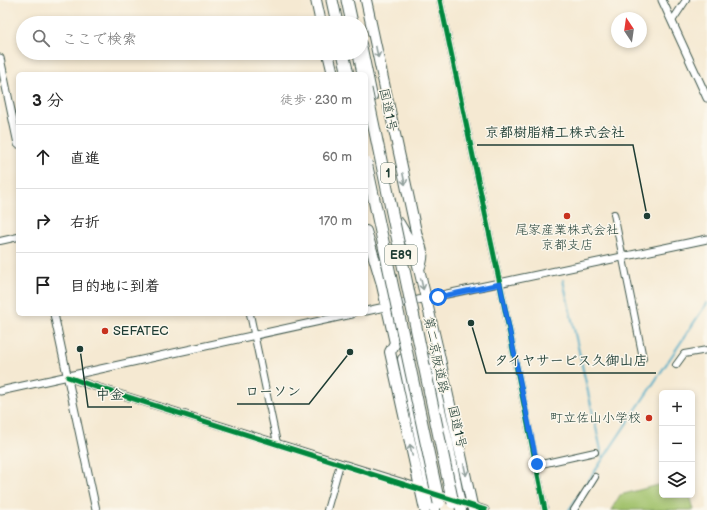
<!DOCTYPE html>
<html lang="ja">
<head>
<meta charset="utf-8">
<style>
  body { margin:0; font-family:"Balsamiq Sans","Klee One",sans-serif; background:#f2f2f2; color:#222 }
  .controls { position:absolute; right:12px; bottom:12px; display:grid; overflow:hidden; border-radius:6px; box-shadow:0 2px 6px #0003 }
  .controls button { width:36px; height:36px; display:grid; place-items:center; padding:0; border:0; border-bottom:1px solid #e0e0e0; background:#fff; color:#222; font:20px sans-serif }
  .compass { position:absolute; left:611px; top:12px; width:36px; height:36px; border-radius:50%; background:#fff; box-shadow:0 2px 6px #0003; rotate:347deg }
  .stop { position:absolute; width:12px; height:12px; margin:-9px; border:3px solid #1a73e8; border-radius:50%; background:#fff }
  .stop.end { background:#1a73e8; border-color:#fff; box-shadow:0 1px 4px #0008 }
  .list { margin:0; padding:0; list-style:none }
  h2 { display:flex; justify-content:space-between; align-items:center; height:52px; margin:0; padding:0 16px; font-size:17px }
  h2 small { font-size:13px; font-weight:400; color:#767676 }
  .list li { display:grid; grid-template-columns:26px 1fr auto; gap:12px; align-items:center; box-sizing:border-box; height:64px; padding:0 16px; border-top:1px solid #e0e0e0 }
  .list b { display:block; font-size:15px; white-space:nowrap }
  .list em { font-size:13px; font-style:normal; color:#767676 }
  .icon { flex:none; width:22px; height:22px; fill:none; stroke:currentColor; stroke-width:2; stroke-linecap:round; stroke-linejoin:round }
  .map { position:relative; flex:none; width:707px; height:510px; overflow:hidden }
  .search { position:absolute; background:#fff; box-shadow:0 2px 6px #0003; left:16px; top:16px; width:352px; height:44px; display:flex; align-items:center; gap:10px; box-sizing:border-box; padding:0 14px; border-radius:22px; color:#767676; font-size:15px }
  .panel { position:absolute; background:#fff; box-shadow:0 2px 6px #0003; left:16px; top:72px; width:352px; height:244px; border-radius:6px }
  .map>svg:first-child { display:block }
  .green { fill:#a0c16a; stroke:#607f4f }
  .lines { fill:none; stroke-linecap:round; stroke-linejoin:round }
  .stream { stroke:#46a9c6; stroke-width:2 }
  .minor-casing { stroke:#3f574c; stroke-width:8 }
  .tertiary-casing { stroke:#3f574c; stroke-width:9 }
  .trunk-casing { stroke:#3f574c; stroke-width:12 }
  .motorway-casing { stroke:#3f574c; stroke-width:13 }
  .minor { stroke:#fff; stroke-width:6 }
  .tertiary { stroke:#fff; stroke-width:7 }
  .trunk { stroke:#fff; stroke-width:10 }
  .motorway { stroke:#fff; stroke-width:11 }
  .motorway-bridge-casing { stroke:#3f574c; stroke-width:13; stroke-linecap:butt }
  .motorway-bridge { stroke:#fff; stroke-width:11 }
  .cycleway-casing { stroke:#fbf7ec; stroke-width:8 }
  .cycleway { stroke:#00873e; stroke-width:5 }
  .oneway { stroke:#8f9e9a }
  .route { stroke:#1a73e8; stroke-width:5 }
  .poi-dot { fill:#c8321e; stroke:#fbf7ec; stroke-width:1.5 }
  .labels { text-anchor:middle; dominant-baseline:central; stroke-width:3; stroke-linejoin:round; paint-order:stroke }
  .shield { fill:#fbf7ec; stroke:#61756b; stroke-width:1 }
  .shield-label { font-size:12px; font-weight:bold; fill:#1f3d34 }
  .street-label { font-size:13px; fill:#1f3d34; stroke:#fbf7ec }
  .poi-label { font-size:13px; fill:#1f3d34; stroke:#fbf7ec }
  .leader { fill:none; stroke:#1f3d34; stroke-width:1.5 }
  .callout-dot { fill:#1f3d34; stroke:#fbf7ec; stroke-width:1.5 }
  .callout-label { font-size:14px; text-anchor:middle; font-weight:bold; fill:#1f3d34; stroke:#fbf7ec; stroke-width:3; stroke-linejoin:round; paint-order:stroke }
</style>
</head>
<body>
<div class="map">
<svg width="707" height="510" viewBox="0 0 707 510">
  <rect width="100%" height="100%" fill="#fbf7ec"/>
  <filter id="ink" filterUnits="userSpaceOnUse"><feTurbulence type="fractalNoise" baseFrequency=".025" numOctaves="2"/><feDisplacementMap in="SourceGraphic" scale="8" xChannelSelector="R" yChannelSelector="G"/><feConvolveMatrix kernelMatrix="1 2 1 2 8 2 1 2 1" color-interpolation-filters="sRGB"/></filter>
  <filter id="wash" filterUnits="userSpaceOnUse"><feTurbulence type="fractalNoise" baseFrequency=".012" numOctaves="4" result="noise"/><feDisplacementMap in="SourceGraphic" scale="16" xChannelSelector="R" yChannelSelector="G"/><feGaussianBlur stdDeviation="0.9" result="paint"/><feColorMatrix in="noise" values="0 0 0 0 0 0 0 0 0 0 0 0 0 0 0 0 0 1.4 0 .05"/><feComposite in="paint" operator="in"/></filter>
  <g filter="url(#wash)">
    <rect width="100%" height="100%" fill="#f5e9d2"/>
    <path class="green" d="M662,484V495H690L694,510H611L620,495Z"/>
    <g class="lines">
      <path class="stream" d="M563,280L603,459
        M569,510L707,303"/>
    </g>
  </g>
  <g filter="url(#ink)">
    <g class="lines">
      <g class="minor-casing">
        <path id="minor" d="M440,0L500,284L545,510
          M672,21L686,0
          M614,214L643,358
          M0,241L18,237
          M250,314L277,443
          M676,365L684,354L707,350
          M537,465L595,452
          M327,510L340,464
          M574,510L595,477"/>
      </g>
      <g class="tertiary-casing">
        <path id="tertiary" d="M662,0L707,98
          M0,58L18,144
          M366,311L707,239
          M54,314L96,510
          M68,377L90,385L423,489
          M0,391L352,314
          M435,493L485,510"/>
      </g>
      <g class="trunk-casing">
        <path id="trunk" d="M316,0L321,23
          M366,0L417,236C422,250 425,255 419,269
          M361,44L372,97
          M328,53L333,74
          M399,223L413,247L419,269L438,350L473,510
          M366,231L381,281L395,343L390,352L425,510
          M403,359L435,510
          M428,359L448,443L461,510"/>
      </g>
      <g class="motorway-casing">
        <path id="motorway" d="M332,0L337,23
          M347,0L352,23
          M343,53L348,74
          M359,53L363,74"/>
      </g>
      <use href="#minor" class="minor"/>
      <use href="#tertiary" class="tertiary"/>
      <use href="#trunk" class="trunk"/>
      <use href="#motorway" class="motorway"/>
      <g class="motorway-bridge-casing">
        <path id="motorway-bridge" d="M366,89L453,503
          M366,162L439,503"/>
      </g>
      <use href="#motorway-bridge" class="motorway-bridge"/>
      <g class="cycleway-casing">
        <path id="cycleway" d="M440,0L500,284L545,510
          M68,377L90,385L485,510"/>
      </g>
      <use href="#cycleway" class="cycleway"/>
    </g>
    <defs><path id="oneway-shaft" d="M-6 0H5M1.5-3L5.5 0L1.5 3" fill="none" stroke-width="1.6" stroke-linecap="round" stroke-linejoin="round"/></defs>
    <g class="oneway">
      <use href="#oneway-shaft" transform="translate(377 52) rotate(78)"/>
      <use href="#oneway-shaft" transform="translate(404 179) rotate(78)"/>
      <use href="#oneway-shaft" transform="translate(422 284) rotate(77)"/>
      <use href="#oneway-shaft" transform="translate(411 450) rotate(-102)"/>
      <use href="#oneway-shaft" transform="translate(465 470) rotate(78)"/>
    </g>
  </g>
  <g class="lines" filter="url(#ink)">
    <path class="route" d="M438,297L500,284L537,464"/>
  </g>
  <g class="poi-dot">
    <circle cx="567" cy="216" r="4"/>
    <circle cx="105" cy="331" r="4"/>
    <circle cx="649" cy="418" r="4"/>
  </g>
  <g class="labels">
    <g class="shield">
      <rect x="381" y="163" width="14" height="20" rx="3"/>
      <rect x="385" y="245" width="32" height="20" rx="3"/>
    </g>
    <g class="shield-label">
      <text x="388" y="173">1</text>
      <text x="401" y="255">E89</text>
    </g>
    <g class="street-label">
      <text transform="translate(388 110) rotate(78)">国道1号</text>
      <text transform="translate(436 355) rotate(78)">第二京阪道路</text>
      <text transform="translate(457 427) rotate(77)">国道1号</text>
    </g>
    <g class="poi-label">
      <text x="567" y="230">尾家産業株式会社<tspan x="567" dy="15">京都支店</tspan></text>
      <text x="113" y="331" text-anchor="start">SEFATEC</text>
      <text x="641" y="418" text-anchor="end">町立佐山小学校</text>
    </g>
  </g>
  <path class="leader" d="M647 216L633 145H477M471 323L486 373H656M350 352L309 404H237M80 349L88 407H132"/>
  <g class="callout-dot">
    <circle cx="647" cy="216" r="4"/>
    <circle cx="471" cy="323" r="4"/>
    <circle cx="350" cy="352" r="4"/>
    <circle cx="80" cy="349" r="4"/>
  </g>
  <g class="callout-label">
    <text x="555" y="137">京都樹脂精工株式会社</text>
    <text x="571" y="365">タイヤサービス久御山店</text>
    <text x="273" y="396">ローソン</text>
    <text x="110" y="399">中金</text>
  </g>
</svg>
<div class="controls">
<button>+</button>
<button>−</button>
<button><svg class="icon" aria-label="layers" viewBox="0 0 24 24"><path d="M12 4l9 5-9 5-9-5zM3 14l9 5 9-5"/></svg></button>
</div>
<svg class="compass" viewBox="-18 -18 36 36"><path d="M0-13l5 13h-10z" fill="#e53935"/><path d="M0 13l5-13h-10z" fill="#767676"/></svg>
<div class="stop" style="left:438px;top:297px"></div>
<div class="stop end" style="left:537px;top:464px"></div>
<div class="search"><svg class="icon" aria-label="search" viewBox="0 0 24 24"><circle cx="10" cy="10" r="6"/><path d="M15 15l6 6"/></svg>ここで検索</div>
<section class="panel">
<h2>3 分<small>徒歩 · 230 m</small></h2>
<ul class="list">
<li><svg class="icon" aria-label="ahead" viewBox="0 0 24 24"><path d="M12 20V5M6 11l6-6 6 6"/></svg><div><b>直進</b></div><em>60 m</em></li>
<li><svg class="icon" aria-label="right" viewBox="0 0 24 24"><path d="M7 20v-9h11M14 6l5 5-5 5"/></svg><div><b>右折</b></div><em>170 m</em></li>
<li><svg class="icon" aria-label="arrive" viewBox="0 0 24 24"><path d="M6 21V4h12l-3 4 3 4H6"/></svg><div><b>目的地に到着</b></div></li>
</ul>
</section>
</div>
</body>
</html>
